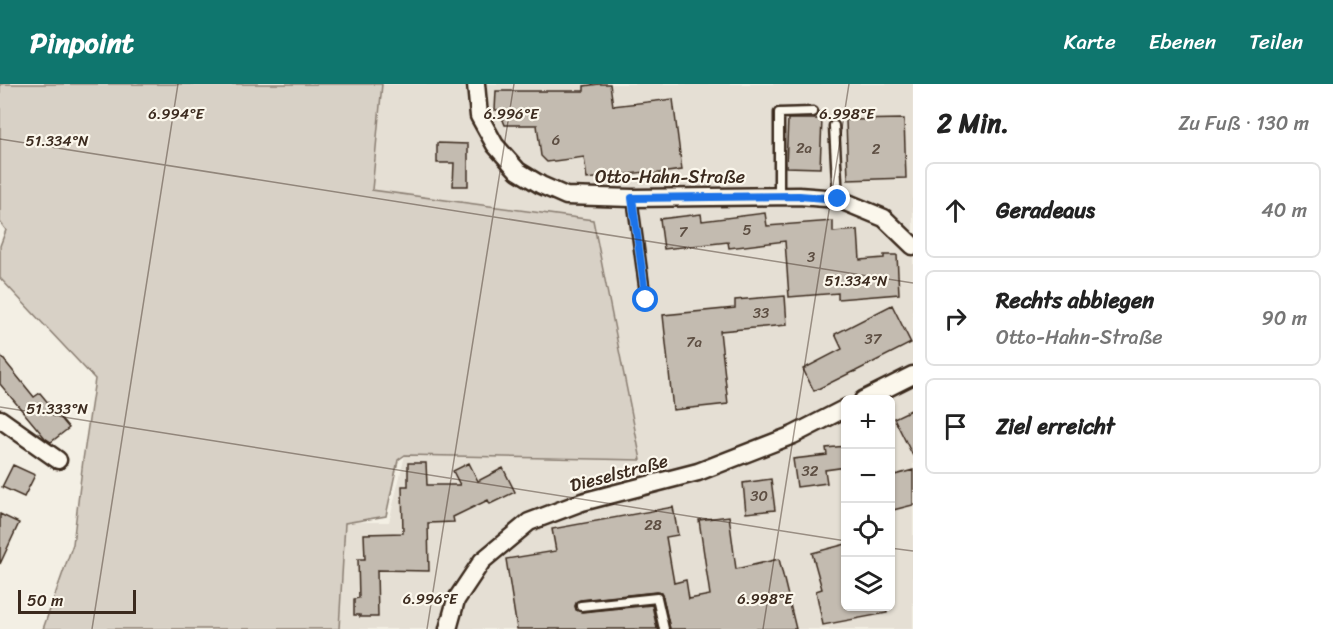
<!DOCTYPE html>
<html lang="de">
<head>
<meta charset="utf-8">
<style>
  body { margin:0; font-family:Sriracha,sans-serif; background:#f6f6f6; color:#222 }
  .controls { position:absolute; right:18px; bottom:18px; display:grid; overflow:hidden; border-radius:9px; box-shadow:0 2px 4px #0004 }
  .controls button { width:54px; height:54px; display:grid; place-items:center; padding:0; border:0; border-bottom:2px solid #e0e0e0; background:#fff; color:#222; font:30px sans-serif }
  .scale { position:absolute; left:18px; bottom:15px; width:118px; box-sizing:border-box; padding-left:6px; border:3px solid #3b2a1e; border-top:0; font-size:16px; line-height:21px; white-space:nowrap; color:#3b2a1e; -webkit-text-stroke:4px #fbf7ec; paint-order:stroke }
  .stop { position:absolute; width:18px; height:18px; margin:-14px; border:4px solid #1a73e8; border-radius:50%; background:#fff }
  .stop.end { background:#1a73e8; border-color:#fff; box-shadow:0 2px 6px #0008 }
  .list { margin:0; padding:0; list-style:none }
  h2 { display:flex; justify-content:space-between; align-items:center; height:78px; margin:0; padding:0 24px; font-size:26px }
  h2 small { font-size:20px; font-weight:400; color:#767676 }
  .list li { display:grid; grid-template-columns:39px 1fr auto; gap:18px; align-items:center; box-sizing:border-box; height:96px; margin:0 12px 12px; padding:0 12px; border:2px solid #e0e0e0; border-radius:9px }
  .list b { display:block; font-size:22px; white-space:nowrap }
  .list p { margin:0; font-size:20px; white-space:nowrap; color:#767676 }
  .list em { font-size:20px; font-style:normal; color:#767676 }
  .icon { flex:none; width:33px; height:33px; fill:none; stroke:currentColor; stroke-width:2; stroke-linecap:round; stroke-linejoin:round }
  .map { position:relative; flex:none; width:913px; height:545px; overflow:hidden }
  header { display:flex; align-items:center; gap:36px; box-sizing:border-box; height:84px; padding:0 30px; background:#0f766e; color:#fff }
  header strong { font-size:28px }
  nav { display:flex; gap:33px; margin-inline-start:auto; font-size:21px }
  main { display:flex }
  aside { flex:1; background:#fff }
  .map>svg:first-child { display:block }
  .built { fill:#e5dfd4; fill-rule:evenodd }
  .green { fill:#d8d1c6; stroke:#8a7e72; stroke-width:1.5 }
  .building { fill:#c3bbb0; stroke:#3b2a1e; stroke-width:1.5 }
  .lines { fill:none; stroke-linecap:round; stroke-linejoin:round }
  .lane-casing { stroke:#3b2a1e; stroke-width:13 }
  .street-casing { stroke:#3b2a1e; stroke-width:21 }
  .lane { stroke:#fbf7ec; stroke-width:8 }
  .street { stroke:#fbf7ec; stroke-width:16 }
  .route { stroke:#1a73e8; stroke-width:8 }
  .ticks { fill:none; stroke:#3b2a1e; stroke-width:1.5; stroke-opacity:0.45 }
  .labels { text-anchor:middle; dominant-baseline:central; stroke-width:4.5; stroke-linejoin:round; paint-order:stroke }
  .number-label { font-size:15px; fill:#5d4e42 }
  .street-label { font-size:18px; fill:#3b2a1e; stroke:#fbf7ec }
  .ticks-label { font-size:15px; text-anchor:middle; fill:#3b2a1e; stroke:#fbf7ec; stroke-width:4.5; stroke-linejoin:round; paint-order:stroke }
</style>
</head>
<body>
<header>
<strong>Pinpoint</strong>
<nav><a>Karte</a><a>Ebenen</a><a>Teilen</a></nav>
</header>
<main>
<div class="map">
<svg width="913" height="545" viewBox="0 0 913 545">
  <rect width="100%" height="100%" fill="#f3efe4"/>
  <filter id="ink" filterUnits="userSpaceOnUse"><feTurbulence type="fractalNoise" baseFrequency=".0167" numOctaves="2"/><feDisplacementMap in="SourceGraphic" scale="12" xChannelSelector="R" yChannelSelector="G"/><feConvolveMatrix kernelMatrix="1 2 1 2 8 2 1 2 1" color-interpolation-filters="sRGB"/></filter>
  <g filter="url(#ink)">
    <path class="built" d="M382,0H913V545H339L345,438H389L405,371L641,375L593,136L372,106ZM846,316H890V522H846Z"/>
    <path class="green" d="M0,0H382L372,106L593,136L641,376L405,371L398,376L386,432L345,439L339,545H43L73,460L83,376L95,295L0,194V162L6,146L0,138Z"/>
    <path class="building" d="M599,0H610L613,22L673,15L682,86L645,91V88L587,95L584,73L547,78L541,72L537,41H505L499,26H495L496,7H584V2Z
      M788,35H822L820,84L786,83Z
      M904,35L906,94L848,96L846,36Z
      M437,59L468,60V102H453L454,79H437Z
      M765,129L767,142L833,137V148L858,146L860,176L884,174V171H897L899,210L838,215V209L789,213L785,157L729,164L728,158L664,165L660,135L701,130L702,137Z
      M785,212L787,241L720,247L728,320L673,326L663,231L735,224V216Z
      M892,221L911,259L854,288V287L814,307L803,285L842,265L835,250Z
      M0,271L34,313L40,309L69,344L51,358L45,354L0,300Z
      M913,325V372L894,334Z
      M846,362V383L825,386L827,399L797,403L793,375L827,371L826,364Z
      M408,379H426L427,401H460L453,387L469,379L478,397L503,384L515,408L490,420L488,416L453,433L454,438L428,439L429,487L377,486L378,533H360V531H354V515L359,514L358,475H365L364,450L403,449L402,402H408Z
      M13,381L35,391L24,413L2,403Z
      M913,386V421L893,426L891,416V392Z
      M771,395L775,426L746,429L743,399Z
      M673,423L678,451L666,453L674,499L686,496L689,515L710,511L699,436L729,432L736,485L779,475L796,545H670L663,513L661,509L656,508L580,516L577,517L575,522L576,526L582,528L652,521L657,545H517L506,475L556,467L552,445Z
      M0,430L19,439L0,480Z
      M846,460V522H886L887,529L823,541L816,507L822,505L812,469Z"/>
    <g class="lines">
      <g class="lane-casing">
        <path id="lane" d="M834,42L838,115
          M779,112V29L813,28
          M632,114L646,216
          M581,522L657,514L664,545"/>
      </g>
      <g class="street-casing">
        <path id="street" d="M476,0L479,32L495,61L518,87L541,101L566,112L632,114L799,112L838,115L884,134L913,162
          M863,316L913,291
          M0,335L58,376
          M448,545L456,516L482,477L529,438L582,418L698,388L793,351L846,324"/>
      </g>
      <use href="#lane" class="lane"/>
      <use href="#street" class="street"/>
    </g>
  </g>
  <g class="lines" filter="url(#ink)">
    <path class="route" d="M646,216L632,114L799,112L838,115"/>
  </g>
  <path class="ticks" d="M0,55L913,199M0,323L846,457M890,464L913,467M92,545L178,0M427,545L514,0M763,545L849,0"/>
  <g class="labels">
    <g class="number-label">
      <text x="556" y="56">6</text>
      <text x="804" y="64">2a</text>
      <text x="876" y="65">2</text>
      <text x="747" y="146">5</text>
      <text x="683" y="148">7</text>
      <text x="811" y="173">3</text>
      <text x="761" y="229">33</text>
      <text x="873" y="255">37</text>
      <text x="694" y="258">7a</text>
      <text x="810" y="387">32</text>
      <text x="759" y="412">30</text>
      <text x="653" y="441">28</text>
    </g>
    <g class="street-label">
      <text x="670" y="93">Otto-Hahn-Straße</text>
      <text transform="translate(619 389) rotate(-15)">Dieselstraße</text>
    </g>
  </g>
  <g class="ticks-label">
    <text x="176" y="35">6.994°E</text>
    <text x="511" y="35">6.996°E</text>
    <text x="847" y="35">6.998°E</text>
    <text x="57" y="62">51.334°N</text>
    <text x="856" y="202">51.334°N</text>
    <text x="57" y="330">51.333°N</text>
    <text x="430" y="520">6.996°E</text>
    <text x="765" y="520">6.998°E</text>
  </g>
</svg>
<div class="controls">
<button>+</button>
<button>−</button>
<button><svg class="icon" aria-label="locate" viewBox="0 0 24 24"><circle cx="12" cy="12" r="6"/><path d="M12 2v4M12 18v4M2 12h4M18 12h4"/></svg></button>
<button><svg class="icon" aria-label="layers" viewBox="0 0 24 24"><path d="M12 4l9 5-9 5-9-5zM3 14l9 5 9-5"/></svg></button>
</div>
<div class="scale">50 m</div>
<div class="stop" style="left:646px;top:216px"></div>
<div class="stop end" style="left:838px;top:115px"></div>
</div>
<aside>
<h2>2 Min.<small>Zu Fuß · 130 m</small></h2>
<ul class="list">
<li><svg class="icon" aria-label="ahead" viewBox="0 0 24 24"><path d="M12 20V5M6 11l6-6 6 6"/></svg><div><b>Geradeaus</b></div><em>40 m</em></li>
<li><svg class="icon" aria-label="right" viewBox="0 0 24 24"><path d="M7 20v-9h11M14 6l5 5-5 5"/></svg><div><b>Rechts abbiegen</b><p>Otto-Hahn-Straße</p></div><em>90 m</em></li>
<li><svg class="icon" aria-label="arrive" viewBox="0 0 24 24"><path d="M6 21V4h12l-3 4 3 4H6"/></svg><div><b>Ziel erreicht</b></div></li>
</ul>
</aside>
</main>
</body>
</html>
